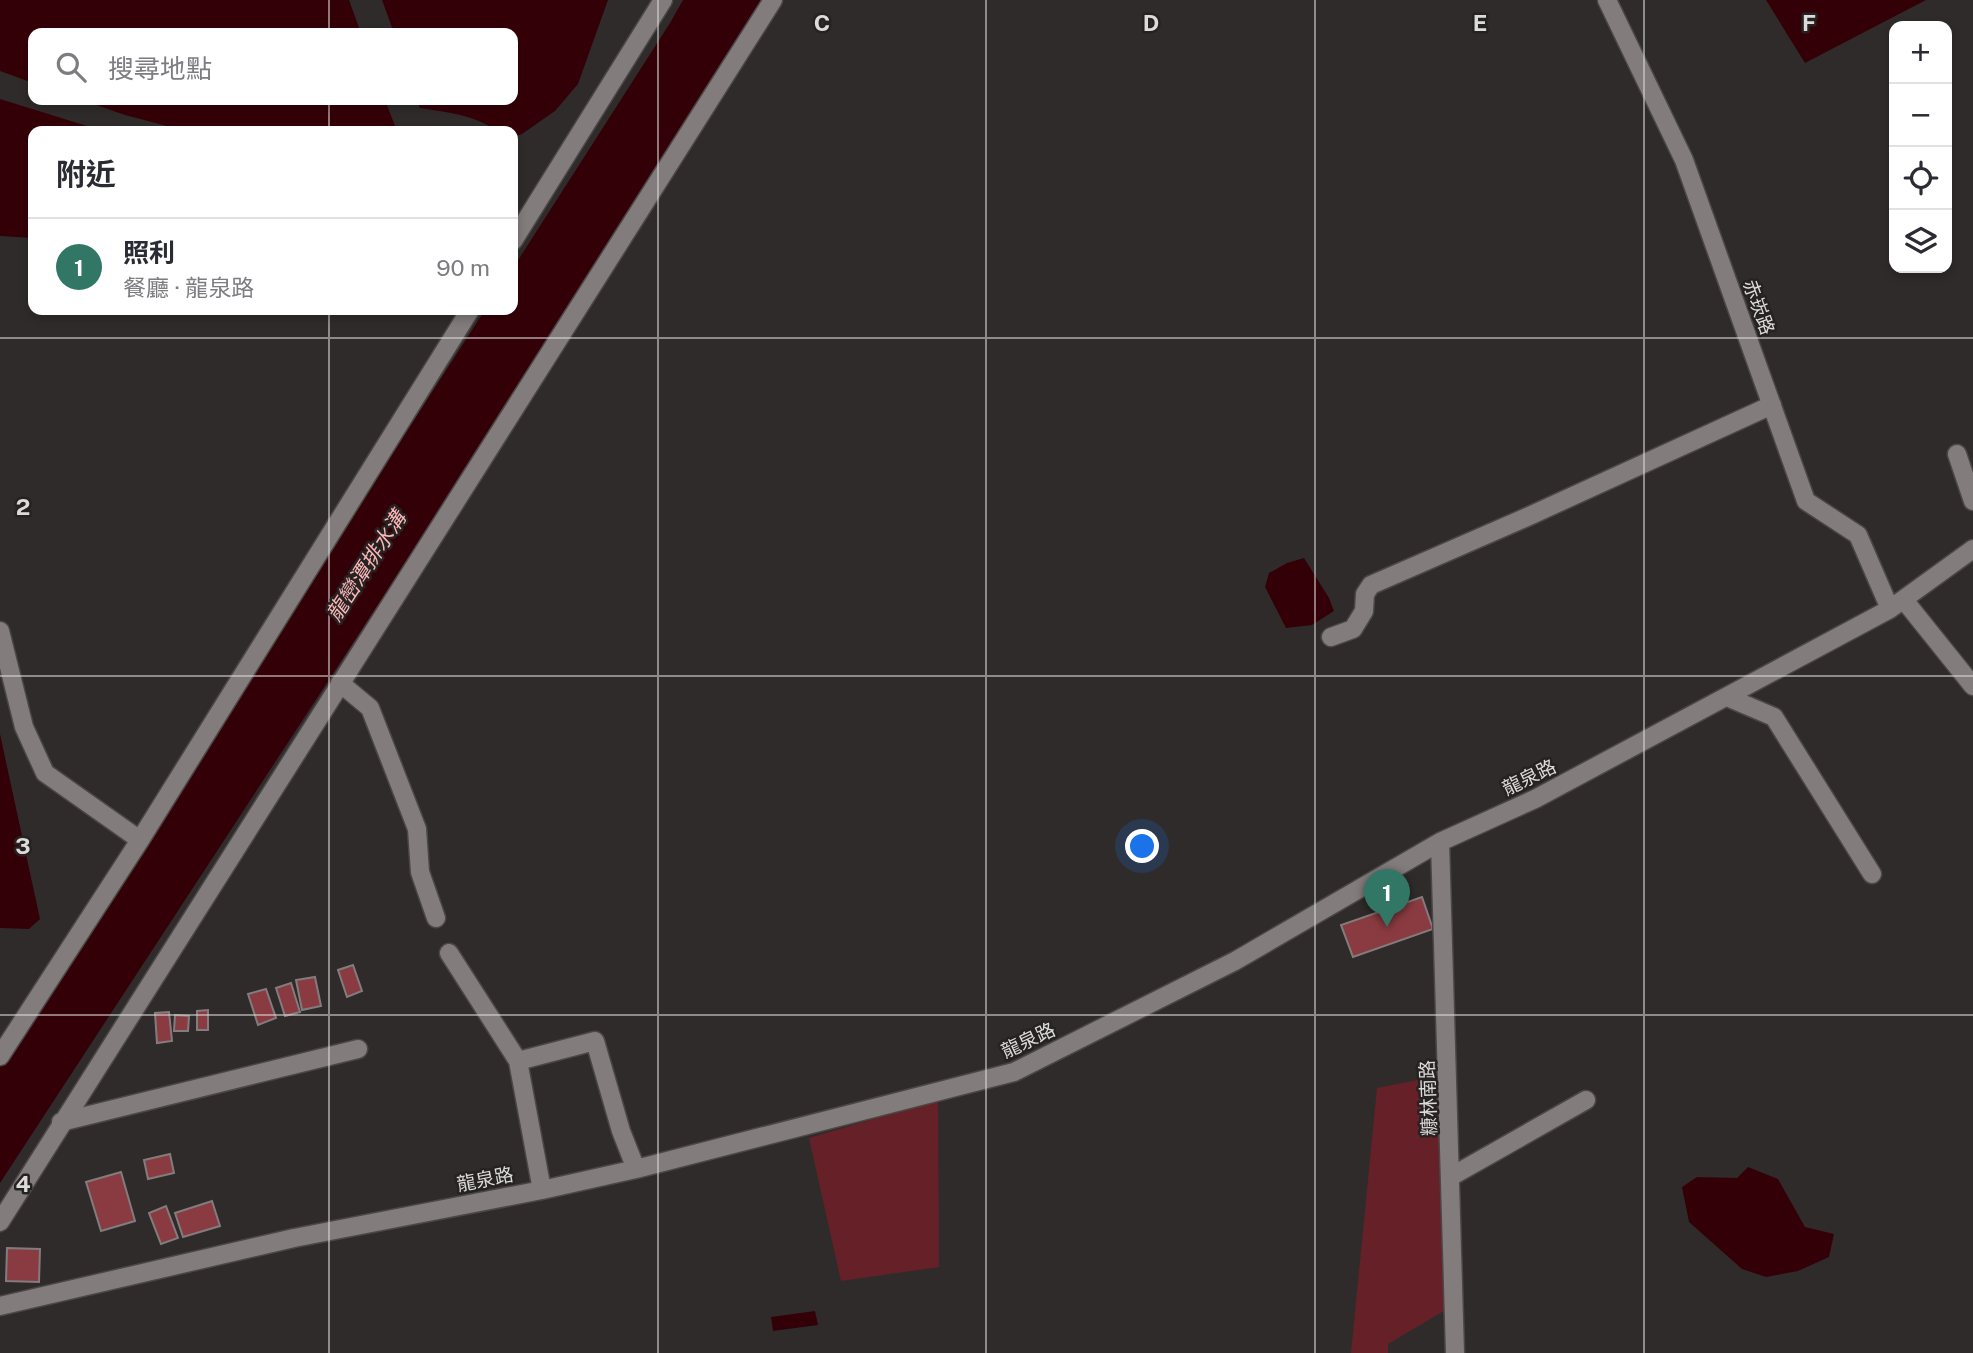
<!DOCTYPE html>
<html lang="zh-TW">
<head>
<meta charset="utf-8">
<style>
  body { margin:0; font-family:"Public Sans","Noto Sans TC",sans-serif; background:#f2f2f3; color:#2b2b33 }
  .controls { position:absolute; right:21px; top:21px; display:grid; overflow:hidden; border-radius:14px; box-shadow:0 4px 10px #0003 }
  .controls button { width:63px; height:63px; display:grid; place-items:center; padding:0; border:0; border-bottom:2px solid #e1e1e2; background:#fff; color:#2b2b33; font:35px sans-serif }
  .you { position:absolute; left:1143px; top:847px; width:24px; height:24px; margin:-18px; border:5px solid #fff; border-radius:50%; background:#1a73e8; box-shadow:0 0 0 10px #1a73e833 }
  .badge { display:grid; place-items:center; width:46px; height:46px; border-radius:50%; background:#327766; color:#fff; font-size:23px; font-weight:700 }
  .pin { position:absolute; translate:-50% -58px; filter:drop-shadow(0 2px 4px #0008) }
  .pin::after { content:''; position:absolute; top:37px; width:24px; height:21px; background:inherit; clip-path:polygon(0 0,100% 0,50% 100%) }
  .list { margin:0; padding:0; list-style:none }
  h2 { display:flex; justify-content:space-between; align-items:center; height:91px; margin:0; padding:0 28px; font-size:30px }
  h2 small { font-size:23px; font-weight:400; color:#7c7c81 }
  .list li { display:grid; grid-template-columns:46px 1fr auto; gap:21px; align-items:center; box-sizing:border-box; height:98px; padding:0 28px; border-top:2px solid #e1e1e2 }
  .list b { display:block; font-size:26px; white-space:nowrap }
  .list p { margin:0; font-size:23px; white-space:nowrap; color:#7c7c81 }
  .list em { font-size:23px; font-style:normal; color:#7c7c81 }
  .icon { flex:none; width:38px; height:38px; fill:none; stroke:currentColor; stroke-width:2; stroke-linecap:round; stroke-linejoin:round }
  .map { position:relative; flex:none; width:1973px; height:1353px; overflow:hidden }
  .search { position:absolute; background:#fff; box-shadow:0 4px 10px #0003; left:28px; top:28px; width:490px; height:77px; display:flex; align-items:center; gap:18px; box-sizing:border-box; padding:0 24px; border-radius:14px; color:#7c7c81; font-size:26px }
  .panel { position:absolute; background:#fff; box-shadow:0 4px 10px #0003; left:28px; top:126px; width:490px; height:189px; border-radius:14px }
  .map>svg:first-child { display:block }
  .green { fill:#652028 }
  .water { fill:#340007 }
  .building { fill:#8a3b41; stroke:#827d7d; stroke-width:2 }
  .lines { fill:none; stroke-linecap:round; stroke-linejoin:round }
  .minor-casing { stroke:#4b4747; stroke-width:21 }
  .minor { stroke:#827c7c; stroke-width:18 }
  .grid { fill:none; stroke:#dddada; stroke-width:2; stroke-opacity:0.55 }
  .labels { text-anchor:middle; dominant-baseline:central; stroke-width:5; stroke-linejoin:round; paint-order:stroke }
  .street-label { font-size:19px; fill:#dddada; stroke:#262222 }
  .water-label { font-size:21px; font-style:italic; fill:#fdb6b8; stroke:#262222 }
  .grid-label { font-size:23px; text-anchor:middle; font-weight:bold; fill:#dddada; stroke:#262222; stroke-width:5; stroke-linejoin:round; paint-order:stroke }
</style>
</head>
<body>
<div class="map">
<svg width="1973" height="1353" viewBox="0 0 1973 1353">
  <rect width="100%" height="100%" fill="#302b2b"/>
  <path class="green" d="M1448,1074L1454,1305L1388,1344V1353H1351L1377,1088Z
    M938,1100L939,1267L841,1281L809,1138Z"/>
  <path class="water" d="M0,0H349L361,33H33V83L0,71Z
    M382,0H608L578,84L555,111L522,134L513,137V131C495,131 491,126 476,120C458,113 439,111 420,108L417,100H513V33H394Z
    M683,0H764L723,77L0,1183V1062L485,310H513V268L670,23Z
    M1766,0H1926L1805,63Z
    M0,99L103,131H33V238L0,236Z
    M82,100H385L397,131H186L125,115Z
    M1304,558L1329,598L1334,611L1312,625L1286,628L1265,587L1269,573L1287,563Z
    M0,734L40,919L29,929L0,928Z
    M1748,1167L1778,1179L1805,1227L1834,1234L1829,1257L1798,1271L1766,1277L1742,1269L1689,1222L1682,1187L1697,1177L1737,1178Z
    M815,1311L818,1325L773,1331L771,1317Z"/>
  <path class="building" d="M1422,897L1433,929L1353,957L1341,925Z
    M353,965L362,991L347,997L338,970Z
    M315,977L321,1006L302,1010L296,980Z
    M291,983L300,1012L285,1016L276,988Z
    M266,989L276,1018L258,1025L248,994Z
    M208,1010V1030H197V1011Z
    M169,1012L172,1041L157,1043L155,1013Z
    M175,1015L189,1016L188,1031H174Z
    M170,1154L174,1173L148,1179L144,1160Z
    M121,1172L135,1221L101,1231L86,1182Z
    M212,1201L220,1226L183,1237L175,1213Z
    M166,1206L178,1238L161,1244L149,1213Z
    M7,1248L40,1249L39,1282L6,1281Z"/>
  <g class="lines">
    <g class="minor-casing">
      <path id="minor" d="M1607,0L1684,160L1806,501L1858,535L1890,609
        M513,241L663,0
        M1957,454L1973,501
        M1904,600L1973,686
        M0,631L24,727L45,773L140,840
        M1331,637L1353,629L1364,611L1365,594L1371,585L1527,517L1772,405
        M340,683L370,708L417,829L420,872L436,918
        M1727,697L1774,717L1872,874
        M1440,842L1455,1353
        M449,953L518,1061L542,1190
        M0,1056L140,840L470,310
        M518,1061L595,1041L621,1131L636,1169
        M61,1122L358,1049
        M1452,1176L1586,1100
        M0,1222L773,0
        M0,1306L294,1238L542,1190L636,1169L1014,1072L1235,961L1440,842L1535,799L1890,609L1973,549"/>
    </g>
    <use href="#minor" class="minor"/>
  </g>
  <path class="grid" d="M329,0V33M658,0V1353M986,0V1353M1315,0V1353M1644,0V1353M329,100V131M329,310V1353M0,338H1973M0,676H1973M0,1015H1973"/>
  <g class="labels">
    <g class="street-label">
      <text transform="translate(1759 307) rotate(70)">赤崁路</text>
      <text transform="translate(1529 777) rotate(-26)">龍泉路</text>
      <text transform="translate(1028 1040) rotate(-25)">龍泉路</text>
      <text transform="translate(1428 1098) rotate(-92)">糠林南路</text>
      <text transform="translate(485 1179) rotate(-11)">龍泉路</text>
    </g>
    <g class="water-label">
      <text transform="translate(366 566) rotate(-57)">龍巒潭排水溝</text>
    </g>
  </g>
  <g class="grid-label">
    <text x="822" y="31">C</text>
    <text x="1151" y="31">D</text>
    <text x="1480" y="31">E</text>
    <text x="1809" y="31">F</text>
    <text x="23" y="515">2</text>
    <text x="23" y="854">3</text>
    <text x="23" y="1192">4</text>
  </g>
</svg>
<div class="controls">
<button>+</button>
<button>−</button>
<button><svg class="icon" aria-label="locate" viewBox="0 0 24 24"><circle cx="12" cy="12" r="6"/><path d="M12 2v4M12 18v4M2 12h4M18 12h4"/></svg></button>
<button><svg class="icon" aria-label="layers" viewBox="0 0 24 24"><path d="M12 4l9 5-9 5-9-5zM3 14l9 5 9-5"/></svg></button>
</div>
<div class="you"></div>
<div class="pin badge" style="left:1387px;top:927px">1</div>
<div class="search"><svg class="icon" aria-label="search" viewBox="0 0 24 24"><circle cx="10" cy="10" r="6"/><path d="M15 15l6 6"/></svg>搜尋地點</div>
<section class="panel">
<h2>附近<small></small></h2>
<ul class="list">
<li><span class="badge">1</span><div><b>照利</b><p>餐廳 · 龍泉路</p></div><em>90 m</em></li>
</ul>
</section>
</div>
</body>
</html>
